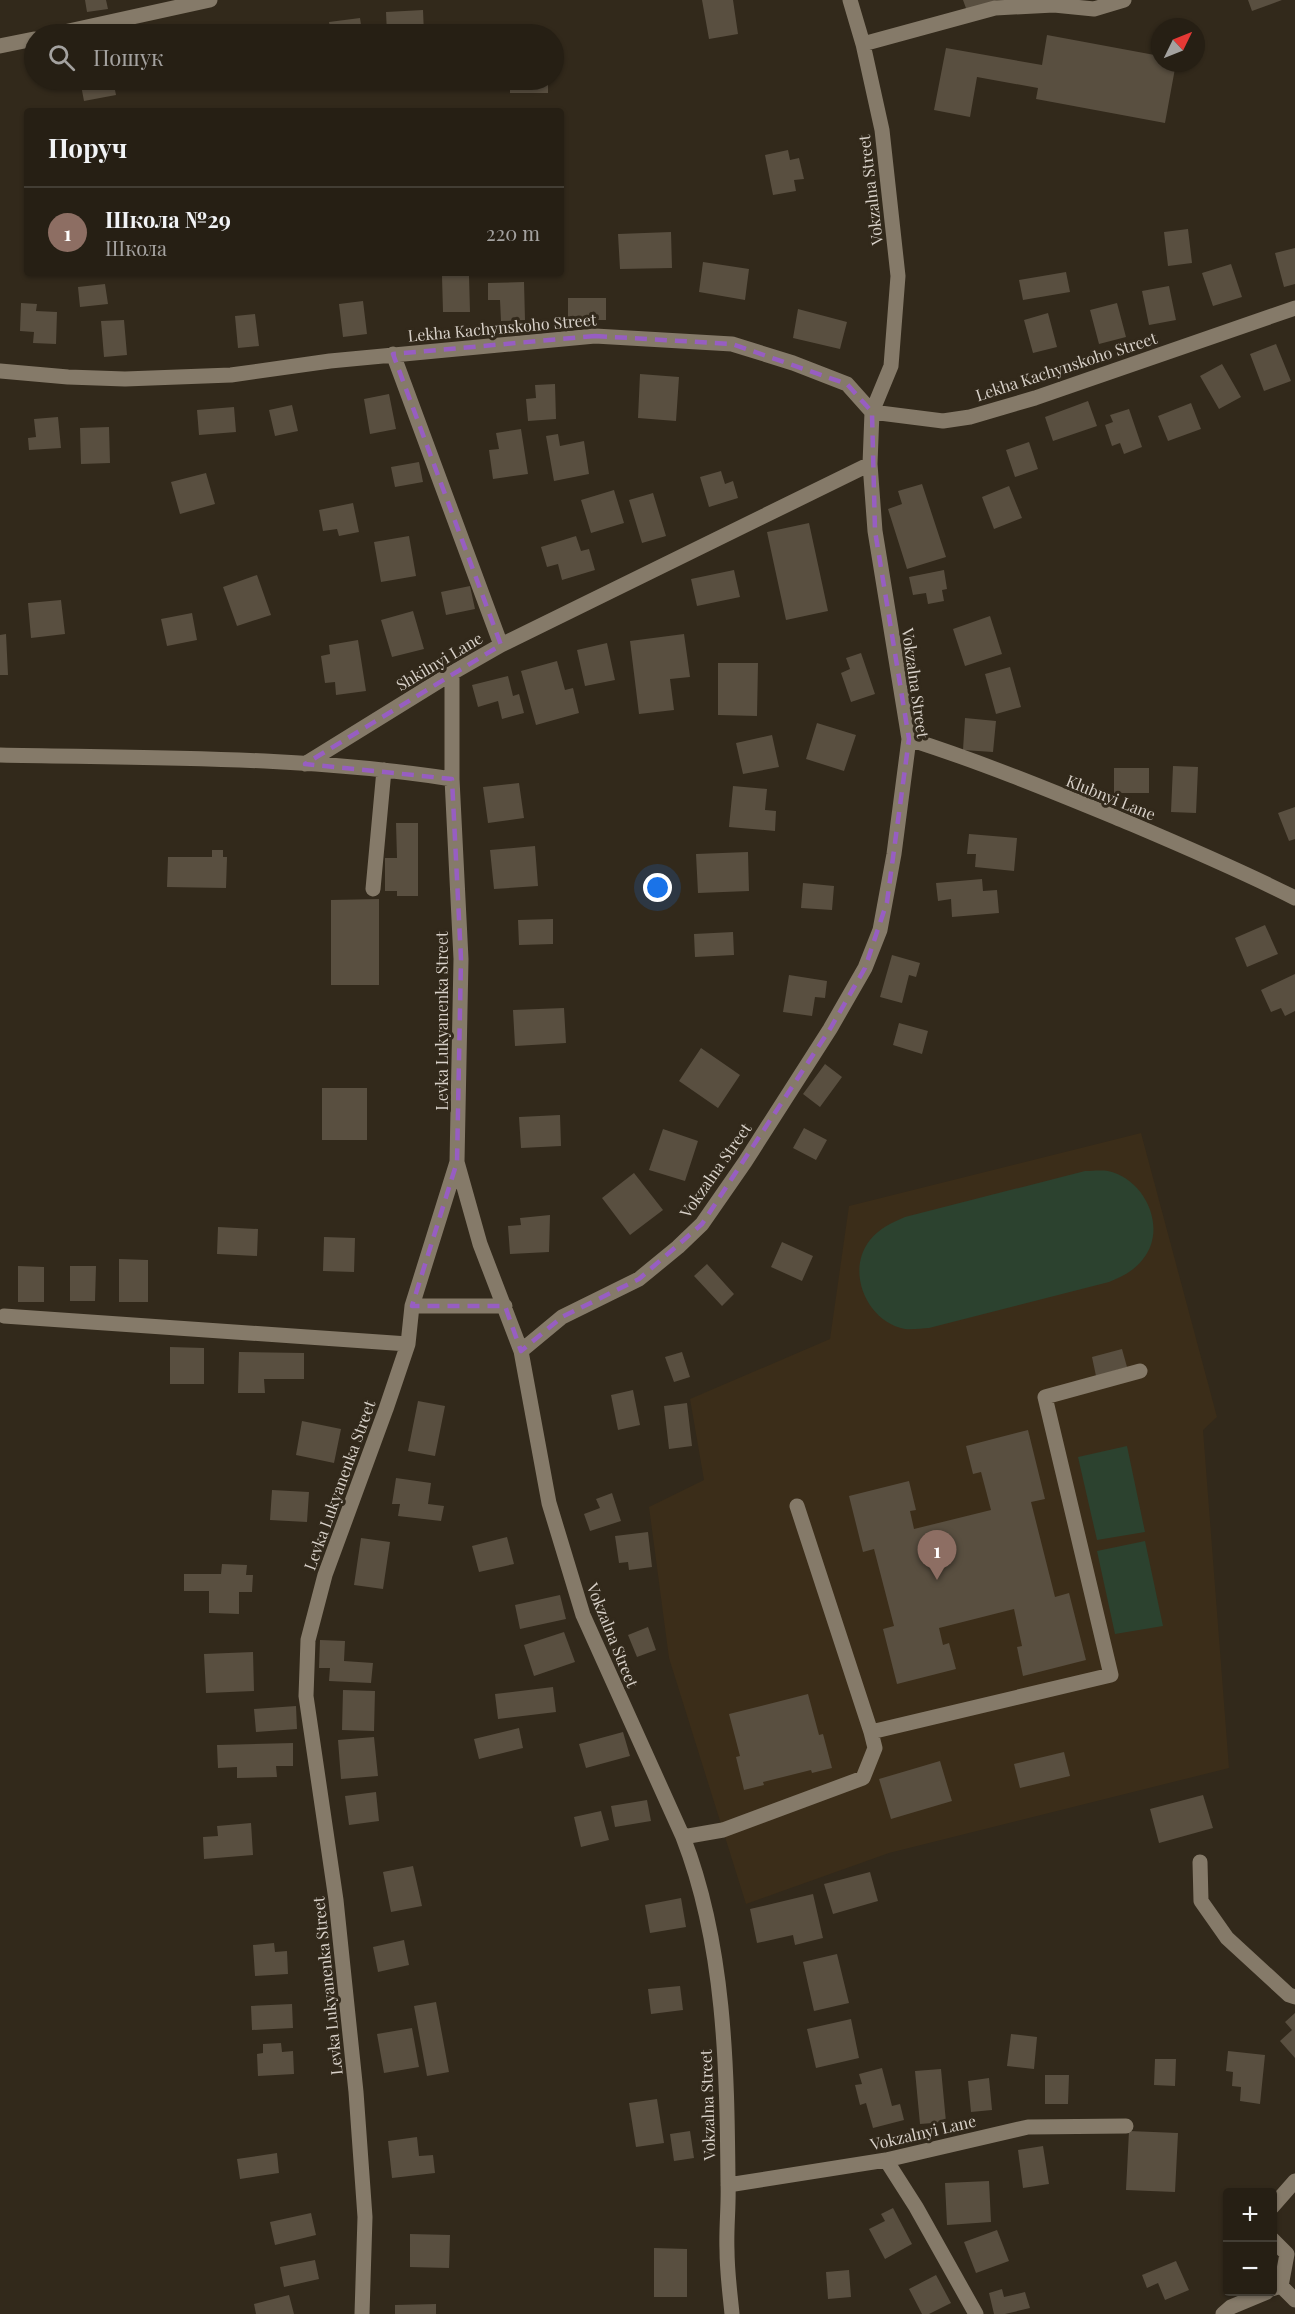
<!DOCTYPE html>
<html lang="uk">
<head>
<meta charset="utf-8">
<style>
  body { margin:0; font-family:"Playfair Display",serif; background:#322c22; color:#f1f3f6 }
  .controls { position:absolute; right:18px; bottom:18px; display:grid; overflow:hidden; border-radius:6px; box-shadow:0 2px 4px #0004 }
  .controls button { width:54px; height:54px; display:grid; place-items:center; padding:0; border:0; border-bottom:2px solid #423d34; background:#261f14; color:#f1f3f6; font:30px sans-serif }
  .compass { position:absolute; left:1151px; top:18px; width:54px; height:54px; border-radius:50%; background:#261f14; box-shadow:0 2px 4px #0004; rotate:47deg }
  .you { position:absolute; left:658px; top:888px; width:21px; height:21px; margin:-15px; border:4px solid #fff; border-radius:50%; background:#1a73e8; box-shadow:0 0 0 9px #1a73e833 }
  .badge { display:grid; place-items:center; width:39px; height:39px; border-radius:50%; background:#1dc9fc; color:#fff; font-size:20px; font-weight:700 }
  .pin { position:absolute; translate:-50% -50px; filter:drop-shadow(0 2px 3px #0008) }
  .pin::after { content:''; position:absolute; top:32px; width:21px; height:18px; background:inherit; clip-path:polygon(0 0,100% 0,50% 100%) }
  .list { margin:0; padding:0; list-style:none }
  h2 { display:flex; justify-content:space-between; align-items:center; height:78px; margin:0; padding:0 24px; font-size:26px }
  h2 small { font-size:20px; font-weight:400; color:#a4a2a0 }
  .list li { display:grid; grid-template-columns:39px 1fr auto; gap:18px; align-items:center; box-sizing:border-box; height:90px; padding:0 24px; border-top:2px solid #423d34 }
  .list b { display:block; font-size:22px; white-space:nowrap }
  .list p { margin:0; font-size:20px; white-space:nowrap; color:#a4a2a0 }
  .list em { font-size:20px; font-style:normal; color:#a4a2a0 }
  .icon { flex:none; width:33px; height:33px; fill:none; stroke:currentColor; stroke-width:2; stroke-linecap:round; stroke-linejoin:round }
  .map { position:relative; flex:none; width:1295px; height:2314px; overflow:hidden }
  .search { position:absolute; background:#261f14; box-shadow:0 2px 4px #0004; left:24px; top:24px; width:540px; height:66px; display:flex; align-items:center; gap:15px; box-sizing:border-box; padding:0 21px; border-radius:33px; color:#a4a2a0; font-size:22px }
  .panel { position:absolute; background:#261f14; box-shadow:0 2px 4px #0004; left:24px; top:108px; width:540px; height:168px; border-radius:6px }
  .map>svg:first-child { display:block }
  .built { fill:#3b2d19 }
  .green { fill:#2c422f }
  .building { fill:#594f40 }
  .lines { fill:none; stroke-linecap:round; stroke-linejoin:round }
  .minor { stroke:#857a69; stroke-width:15 }
  .marked { fill:none; stroke:#975ec2; stroke-width:4.5; stroke-dasharray:12 8; stroke-linejoin:round }
  .labels { text-anchor:middle; dominant-baseline:central; stroke-width:6; stroke-linejoin:round; paint-order:stroke }
  .street-label { font-size:16px; fill:#d8d1c9; stroke:#32291b }
</style>
</head>
<body>
<div class="map">
<svg width="1295" height="2314" viewBox="0 0 1295 2314">
  <rect width="100%" height="100%" fill="#32291b"/>
  <path class="built" d="M1141,1133L1217,1417L1203,1430L1229,1768L889,1853L746,1904L669,1658L649,1507L704,1480L690,1399L830,1339L849,1206Z"/>
  <path class="green" d="M1085,1171C1092,1171 1101,1170 1108,1171C1145,1179 1168,1228 1143,1259C1134,1271 1123,1276 1109,1282L929,1328C922,1328 913,1330 905,1329C867,1322 845,1271 870,1240C880,1228 891,1223 905,1217Z
    M1127,1446L1145,1532L1097,1540L1078,1457Z
    M1145,1541L1163,1626L1115,1634L1097,1551Z"/>
  <path class="building" d="M85,0H106L108,9L87,12Z
    M702,0H733L738,34L709,39Z
    M963,0H997L967,11Z
    M1248,0H1282L1252,11Z
    M423,10L424,34H387L386,12Z
    M360,18L362,31L371,30V34H331L329,22Z
    M1047,35L1160,56V63H1176L1165,123L1036,99L1038,88L977,77L970,117L934,110L946,48L1042,65Z
    M80,80H113L116,95L84,101Z
    M510,80H548V93H510Z
    M788,150L790,160L799,158L804,179L794,180L796,191L773,195L765,155Z
    M1188,229L1192,263L1168,266L1164,232Z
    M671,232L672,268L620,269L618,234Z
    M1295,248V284L1284,287L1275,253Z
    M703,262L749,269L745,300L699,292Z
    M1231,264L1242,297L1213,306L1202,273Z
    M1066,272L1070,292L1023,300L1019,280Z
    M442,276H469L470,312H443Z
    M524,282L525,320L501,321L500,300H488V283Z
    M105,284L108,304L80,307L78,287Z
    M1169,286L1176,320L1149,325L1142,291Z
    M568,298H606V320H568Z
    M363,301L367,334L343,337L339,304Z
    M21,303L37,304L36,311L57,312L56,344L33,343L34,332L20,331Z
    M1117,303L1126,337L1099,344L1090,310Z
    M798,309L847,322L840,349L793,338Z
    M1048,313L1057,347L1033,353L1024,320Z
    M255,314L259,346L238,348L235,316Z
    M124,320L127,355L104,357L101,321Z
    M1276,344L1291,381L1264,391L1250,354Z
    M1222,364L1241,397L1219,409L1200,376Z
    M640,374L679,377L676,421L638,418Z
    M555,384L556,419L528,421L526,399L536,398L535,385Z
    M389,394L396,429L370,434L364,399Z
    M1088,401L1097,426L1053,441L1045,417Z
    M1191,403L1201,429L1168,441L1158,416Z
    M292,405L298,431L275,436L269,410Z
    M234,407L236,432L199,435L197,410Z
    M1129,409L1142,447L1124,454L1120,443L1112,446L1105,425L1113,422L1110,415Z
    M58,417L61,448L29,450L28,438L36,437L34,419Z
    M109,427L110,463L81,464L80,428Z
    M521,429L528,474L493,479L489,450L499,449L496,433Z
    M558,434L560,446L584,441L589,474L554,481L546,436Z
    M1029,442L1038,469L1015,477L1006,450Z
    M419,462L423,482L395,487L391,467Z
    M721,471L725,484L733,481L738,498L709,507L700,477Z
    M206,473L215,504L180,514L171,482Z
    M922,484L946,557L907,569L888,509L902,504L898,491Z
    M1009,486L1022,518L994,529L982,497Z
    M614,490L624,523L591,533L581,500Z
    M653,493L666,536L642,543L629,500Z
    M353,503L359,532L339,536L337,529L323,531L319,510Z
    M809,523L828,611L786,620L767,532Z
    M409,536L416,576L381,582L374,542Z
    M576,536L581,551L589,549L595,570L562,580L558,564L547,567L541,547Z
    M734,570L740,597L697,606L691,579Z
    M944,570L947,589L942,590L944,601L928,604L926,593L913,595L909,577Z
    M257,575L271,615L237,626L223,587Z
    M470,586L475,609L446,615L441,592Z
    M61,600L65,634L31,638L28,603Z
    M413,611L424,649L392,657L381,620Z
    M192,613L197,640L167,646L161,619Z
    M990,616L1002,654L965,666L953,629Z
    M6,634L8,675H0V635Z
    M684,634L690,677L670,679L674,710L639,714L630,641Z
    M358,640L366,691L336,695L335,682L325,683L321,656L330,654L329,645Z
    M607,643L615,680L585,686L577,650Z
    M861,653L875,694L851,702L841,673L850,669L846,658Z
    M557,661L565,690L573,688L579,713L536,725L521,671Z
    M718,663H758L757,716L718,715Z
    M1010,667L1021,707L996,714L985,674Z
    M508,676L513,696L519,694L524,713L502,719L498,701L478,707L472,685Z
    M965,718L996,721L993,752L963,750Z
    M817,723L856,735L844,771L806,759Z
    M772,735L779,767L743,774L736,743Z
    M1173,766L1198,767L1196,813L1171,812Z
    M1114,768H1149V793H1114Z
    M519,783L524,818L488,823L483,787Z
    M733,786L767,789L765,810L776,811L775,831L729,827Z
    M1295,807V839L1289,841L1278,813Z
    M396,823H418V896H397V891H385V858H397Z
    M969,834L1017,838L1014,871L975,867L976,854H967Z
    M535,846L538,886L494,889L490,850Z
    M212,850H223V857H227L226,888L167,887L168,857H212Z
    M748,852L749,891L698,893L696,854Z
    M982,879L983,891L997,890L999,913L952,917L951,899L938,901L936,883Z
    M803,883L834,886L832,910L801,908Z
    M379,899V985H331V900Z
    M553,919V944L519,945L518,920Z
    M1265,925L1278,954L1247,967L1235,938Z
    M733,932L734,955L695,957L694,934Z
    M892,955L920,963L916,977L909,975L902,1003L880,997Z
    M1295,974V1011L1285,1016L1281,1008L1271,1012L1261,990Z
    M789,975L827,981L825,998L815,997L812,1016L783,1012Z
    M564,1008L566,1043L515,1046L513,1010Z
    M899,1023L928,1031L922,1054L893,1045Z
    M701,1048L740,1075L718,1108L679,1081Z
    M825,1064L842,1077L820,1107L803,1094Z
    M322,1088H367V1140H322Z
    M560,1115L561,1146L521,1148L519,1117Z
    M804,1128L827,1140L816,1160L793,1148Z
    M663,1129L698,1141L685,1181L649,1170Z
    M634,1173L663,1210L630,1235L602,1198Z
    M550,1215L549,1252L510,1254L508,1226L521,1225L520,1218Z
    M218,1227L258,1229L257,1256L217,1254Z
    M324,1237L355,1238L354,1272L323,1271Z
    M782,1242L813,1256L802,1281L771,1267Z
    M119,1259L148,1260V1302H119Z
    M707,1264L734,1294L722,1306L694,1276Z
    M18,1266L44,1267V1302H18Z
    M70,1266H96L95,1301H70Z
    M170,1347L204,1348V1384H170Z
    M1122,1349L1127,1367L1096,1376L1092,1357Z
    M239,1352L304,1353V1379H264L265,1393H238Z
    M682,1352L690,1377L674,1382L665,1357Z
    M633,1390L640,1425L618,1430L611,1395Z
    M418,1401L445,1406L435,1456L408,1451Z
    M687,1403L692,1446L669,1449L664,1406Z
    M302,1421L341,1429L334,1463L296,1455Z
    M1028,1430L1045,1499L1031,1502L1055,1597L1069,1593L1086,1660L1023,1676L1017,1647L1022,1646L1014,1609L939,1628L943,1645L949,1643L956,1669L897,1684L883,1629L894,1626L874,1549L863,1552L849,1496L909,1481L916,1510L910,1511L914,1529L991,1510L981,1472L973,1474L966,1446Z
    M396,1478L431,1483L428,1504L444,1506L441,1521L398,1516L400,1504H392Z
    M272,1490L309,1492L307,1522L270,1520Z
    M612,1493L621,1521L590,1531L584,1514L600,1508L596,1499Z
    M648,1532L652,1567L629,1570L628,1562L619,1563L615,1536Z
    M507,1537L514,1564L479,1572L472,1546Z
    M361,1538L390,1542L383,1589L354,1585Z
    M222,1564L247,1565L246,1575H253L252,1592H239V1614L209,1613V1591H184V1574H221Z
    M560,1595L566,1619L520,1629L515,1605Z
    M648,1627L656,1650L637,1657L628,1635Z
    M564,1632L575,1662L534,1676L524,1645Z
    M320,1640L345,1641L344,1661L373,1663L371,1683L329,1681L330,1668H319Z
    M253,1652L254,1691L206,1693L204,1654Z
    M553,1687L556,1712L498,1719L495,1694Z
    M343,1690L375,1691L374,1731L342,1730Z
    M808,1694L819,1735L823,1734L832,1768L812,1773L811,1770L763,1782L764,1785L744,1790L736,1757L740,1756L729,1714Z
    M296,1706L297,1729L256,1732L254,1709Z
    M519,1728L523,1748L479,1759L474,1739Z
    M623,1732L630,1756L586,1768L579,1744Z
    M374,1737L378,1776L341,1779L338,1740Z
    M293,1743V1766H276L277,1777L237,1778V1767L218,1768L217,1745Z
    M1064,1752L1070,1776L1020,1788L1014,1764Z
    M940,1761L952,1801L891,1819L879,1779Z
    M376,1792L379,1821L349,1825L345,1796Z
    M1203,1795L1213,1828L1159,1843L1150,1809Z
    M647,1800L651,1821L615,1827L611,1806Z
    M601,1811L609,1840L581,1847L574,1817Z
    M251,1823L253,1855L204,1859L203,1837L218,1836L217,1826Z
    M413,1866L422,1906L391,1912L383,1872Z
    M870,1872L878,1901L833,1914L824,1884Z
    M813,1894L823,1938L795,1945L793,1935L757,1943L750,1909Z
    M681,1898L686,1927L650,1933L645,1905Z
    M404,1940L409,1965L378,1972L373,1947Z
    M274,1943L275,1952L287,1951L288,1974L255,1976L253,1945Z
    M837,1954L849,2003L814,2011L803,1962Z
    M680,1986L683,2010L651,2014L648,1989Z
    M436,2002L449,2072L427,2076L414,2006Z
    M292,2004L293,2028L252,2030L251,2006Z
    M1295,2013V2058L1280,2041L1292,2030L1285,2022Z
    M851,2019L859,2058L816,2068L807,2029Z
    M412,2028L419,2067L384,2073L377,2034Z
    M1011,2034L1037,2037L1034,2069L1007,2066Z
    M281,2043L282,2052L293,2051L294,2074L258,2076L257,2054L263,2053V2044Z
    M1228,2051L1265,2055L1260,2104L1240,2101L1241,2087L1232,2086L1233,2072L1226,2071Z
    M1155,2059H1176L1175,2086L1154,2085Z
    M882,2068L892,2106L900,2104L904,2120L873,2128L866,2103L860,2105L855,2085L862,2084L859,2074Z
    M941,2069L946,2122L920,2124L915,2071Z
    M1045,2075H1069L1068,2104H1045Z
    M989,2078L992,2110L971,2112L968,2081Z
    M657,2099L664,2143L636,2147L629,2103Z
    M690,2131L694,2158L674,2161L670,2134Z
    M1129,2131L1178,2133L1175,2192L1126,2190Z
    M417,2137L419,2156L433,2155L435,2173L392,2178L388,2141Z
    M1043,2146L1049,2184L1023,2188L1018,2150Z
    M277,2153L279,2173L240,2179L237,2159Z
    M989,2181L991,2222L947,2225L945,2183Z
    M893,2208L912,2244L885,2259L869,2229L885,2221L881,2214Z
    M311,2213L316,2235L275,2245L270,2222Z
    M997,2230L1009,2261L976,2273L964,2242Z
    M410,2234L450,2235L449,2268L410,2267Z
    M654,2248L687,2249V2297H654Z
    M315,2260L319,2279L284,2287L280,2267Z
    M1176,2261L1189,2290L1165,2300L1158,2283L1147,2288L1142,2275Z
    M849,2270L851,2297L828,2299L826,2272Z
    M936,2275L951,2303L929,2314H922L909,2289Z
    M1002,2289L1004,2297L1025,2292L1030,2308L1005,2314H994L989,2293Z
    M289,2295L294,2314H256L254,2304Z
    M436,2304V2314H395V2305Z"/>
  <g class="lines">
    <path class="minor" d="M55,34L210,0
      M863,44L995,8L1054,5L1094,9L1124,0
      M0,46L34,39
      M393,354L501,645
      M0,371L68,377L125,379L231,375L330,361L595,336L732,344L793,363L847,384L872,412L943,421L970,417L1035,398L1295,308
      M909,739C978,761 1047,789 1115,817C1176,843 1236,868 1295,898
      M0,755C150,758 304,756 452,779
      M305,764L452,673L501,645L870,464
      M373,889L384,770
      M457,1162L480,1244L521,1351L549,1503L583,1615L683,1837C725,1945 727,2067 728,2182C729,2205 726,2228 727,2250C727,2272 730,2293 732,2314
      M412,1306H505
      M4,1316L408,1344
      M521,1351L562,1317L639,1279L678,1247L702,1224L745,1162L830,1029L865,968L880,930L894,854L909,739L875,531L870,464L872,412L891,366L898,276L882,130L863,44L850,0
      M797,1506L871,1732
      M683,1837L723,1830L863,1778L875,1748L871,1732L1111,1675L1045,1397L1140,1371
      M1200,1862L1201,1901L1227,1938L1289,1995L1295,1997
      M886,2160L916,2207L976,2314
      M728,2185L886,2160L1028,2127L1126,2126
      M1272,2207L1295,2181
      M1272,2239L1287,2254L1281,2286L1272,2289
      M1281,2286L1295,2300
      M362,2314L365,2217L356,2092L336,1900L306,1696L308,1640L325,1575L386,1409L408,1344L412,1306L457,1162L461,959L452,779V673
      M1223,2314L1231,2307L1267,2292"/>
  </g>
  <path class="marked" d="M595,336L732,344L847,384L872,412L875,531L909,739L887,902L865,968L830,1029L702,1224L639,1279L562,1317L521,1351L505,1306H412L457,1162L461,959L452,779L305,764L501,645L393,354Z"/>
  <g class="labels">
    <g class="street-label">
      <text transform="translate(870 190) rotate(-97)">Vokzalna Street</text>
      <text transform="translate(502 327) rotate(-5)">Lekha Kachynskoho Street</text>
      <text transform="translate(1066 366) rotate(-18)">Lekha Kachynskoho Street</text>
      <text transform="translate(439 661) rotate(-31)">Shkilnyi Lane</text>
      <text transform="translate(916 683) rotate(82)">Vokzalna Street</text>
      <text transform="translate(1111 797) rotate(22)">Klubnyi Lane</text>
      <text transform="translate(441 1021) rotate(-90)">Levka Lukyanenka Street</text>
      <text transform="translate(715 1170) rotate(-55)">Vokzalna Street</text>
      <text transform="translate(339 1485) rotate(-70)">Levka Lukyanenka Street</text>
      <text transform="translate(613 1635) rotate(68)">Vokzalna Street</text>
      <text transform="translate(327 1986) rotate(-96)">Levka Lukyanenka Street</text>
      <text transform="translate(707 2105) rotate(-92)">Vokzalna Street</text>
      <text transform="translate(923 2132) rotate(-13)">Vokzalnyi Lane</text>
    </g>
  </g>
</svg>
<div class="controls">
<button>+</button>
<button>−</button>
</div>
<svg class="compass" viewBox="-18 -18 36 36"><path d="M0-13l5 13h-10z" fill="#e53935"/><path d="M0 13l5-13h-10z" fill="#a4a2a0"/></svg>
<div class="you"></div>
<div class="pin badge" style="left:937px;top:1580px;background:#8d6e63">1</div>
<div class="search"><svg class="icon" aria-label="search" viewBox="0 0 24 24"><circle cx="10" cy="10" r="6"/><path d="M15 15l6 6"/></svg>Пошук</div>
<section class="panel">
<h2>Поруч<small></small></h2>
<ul class="list">
<li><span class="badge" style="background:#8d6e63">1</span><div><b>Школа №29</b><p>Школа</p></div><em>220 m</em></li>
</ul>
</section>
</div>
</body>
</html>
